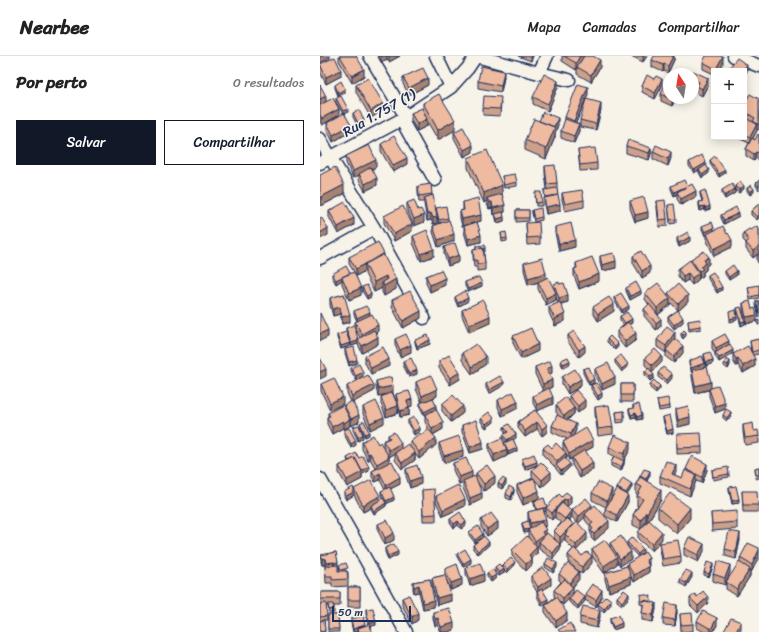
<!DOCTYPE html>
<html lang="pt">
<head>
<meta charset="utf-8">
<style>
  body { margin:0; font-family:Sriracha,sans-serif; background:#f2f2f2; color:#222 }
  .controls { position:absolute; right:12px; top:12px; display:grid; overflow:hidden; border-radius:0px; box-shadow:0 2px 10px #0003 }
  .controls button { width:36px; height:36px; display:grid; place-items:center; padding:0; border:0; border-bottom:1px solid #e0e0e0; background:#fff; color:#222; font:20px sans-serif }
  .compass { position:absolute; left:343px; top:12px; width:36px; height:36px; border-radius:50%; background:#fff; box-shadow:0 2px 10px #0003; rotate:348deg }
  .scale { position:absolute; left:12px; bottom:10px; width:79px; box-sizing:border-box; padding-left:4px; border:2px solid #1b2f5e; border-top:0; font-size:11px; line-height:14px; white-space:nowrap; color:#1b2f5e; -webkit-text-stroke:3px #f7f3e8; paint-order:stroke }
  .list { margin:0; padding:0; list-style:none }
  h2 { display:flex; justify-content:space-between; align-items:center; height:52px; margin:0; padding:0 16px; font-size:17px }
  h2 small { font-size:13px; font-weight:400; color:#767676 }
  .actions { display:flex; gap:8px; padding:12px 16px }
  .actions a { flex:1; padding:9px 0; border:1px solid #111827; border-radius:0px; text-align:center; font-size:14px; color:#111827 }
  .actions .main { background:#111827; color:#fff }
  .map { position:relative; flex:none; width:439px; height:576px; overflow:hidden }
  header { display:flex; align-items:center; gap:24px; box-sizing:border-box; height:56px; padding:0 20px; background:#fff; border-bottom:1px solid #e0e0e0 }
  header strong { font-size:19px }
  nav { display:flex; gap:22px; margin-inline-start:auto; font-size:14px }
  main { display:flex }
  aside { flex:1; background:#fff }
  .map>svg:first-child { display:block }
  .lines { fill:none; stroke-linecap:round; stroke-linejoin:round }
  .minor-casing { stroke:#1b2f5e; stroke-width:15 }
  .minor { stroke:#f7f3e8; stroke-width:12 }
  .wall { fill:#cda08a; stroke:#1b2f5e; fill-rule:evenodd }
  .shaded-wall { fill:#a78270; stroke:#1b2f5e }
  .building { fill:#eebaa0; stroke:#1b2f5e }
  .labels { text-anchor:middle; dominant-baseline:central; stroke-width:3; stroke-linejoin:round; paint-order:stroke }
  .street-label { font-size:14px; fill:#1b2f5e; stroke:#f7f3e8 }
</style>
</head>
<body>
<header>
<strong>Nearbee</strong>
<nav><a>Mapa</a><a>Camadas</a><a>Compartilhar</a></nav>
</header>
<main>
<aside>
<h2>Por perto<small>0 resultados</small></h2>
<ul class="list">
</ul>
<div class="actions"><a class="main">Salvar</a><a>Compartilhar</a></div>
</aside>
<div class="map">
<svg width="439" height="576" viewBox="0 0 439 576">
  <rect width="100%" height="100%" fill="#f7f3e8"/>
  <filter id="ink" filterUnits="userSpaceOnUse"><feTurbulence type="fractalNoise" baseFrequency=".025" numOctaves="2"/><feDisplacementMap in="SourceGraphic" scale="8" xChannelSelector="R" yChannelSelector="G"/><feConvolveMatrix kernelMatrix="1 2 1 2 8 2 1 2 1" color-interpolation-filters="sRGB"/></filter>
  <g filter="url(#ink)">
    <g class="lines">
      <g class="minor-casing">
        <path id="minor" d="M50,0L86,61
          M116,0L131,31
          M156,0L219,17L249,24
          M414,0L439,10
          M219,17L227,0
          M81,63L115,124
          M0,83L10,101L54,172L104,262
          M0,107L86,61L131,31L148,12L156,0
          M0,202L54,172
          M0,423L33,481L86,576"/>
      </g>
      <use href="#minor" class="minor"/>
    </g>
    <path class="wall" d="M19,0H36L44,20L32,27L19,5Z
      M58,0H80L69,6L67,3L61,6Z
      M198,0H213L211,5Z
      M242,0H273L280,11L271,26L257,18V11L260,8L256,14L242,5Z
      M311,0H327L323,6Z
      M354,0V4L348,17L344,15L343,16L332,11V4Z
      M383,6L403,7L399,15H394V18L383,13Z
      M0,8L21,20L6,28L0,16Z
      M373,18L388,29L382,40L377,37V32L373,30Z
      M83,21L108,29L89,39L83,28Z
      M184,21L181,36L158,32V25Z
      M0,29L6,46L19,59L2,69L0,66Z
      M15,29L25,37L18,40L15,32Z
      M36,29L63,54L51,62L36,36Z
      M322,30H342L335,43L322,36Z
      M238,31L228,55L213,48V41Z
      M268,38L256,67L259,75L254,87L241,82V75L245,65V61Z
      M341,38L349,42H356L352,50L341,45Z
      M16,42L28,56L25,58L31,75L13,86L7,74V67L23,58L16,46Z
      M439,43V73L438,74L437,73L433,82L435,84L439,79V104L436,102L434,105L426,100V93L429,87L418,82V81H424V48Z
      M103,47L135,74L118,84L107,65V70L97,75L91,64V57L103,54Z
      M181,47L180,60L163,59V52Z
      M281,54L276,74L260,71V64Z
      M33,57L44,67L38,71L33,61Z
      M219,65L238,69L235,77V81L226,103L205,94V84Z
      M134,76L153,96L144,101L134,82Z
      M61,88L87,108L73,116L61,95Z
      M306,90L331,92V98L329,104L306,97Z
      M258,94L277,107V114L260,115Z
      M333,96L351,102L348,110L333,103Z
      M26,100L56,111L52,113L57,129L45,135L39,124V119L33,122L26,107Z
      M148,102L182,138L185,156L183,157L184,165L177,167L175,158L173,159L172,152L169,153L167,148V145L164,147L148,112Z
      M390,104L405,117L399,121L390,108Z
      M369,106L386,109L389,117L382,122L379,117V114L374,117L369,110Z
      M225,110L237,127V134L240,155L226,158L224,149V142H225L224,134H227L225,117Z
      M0,119L24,138L1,150L0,149Z
      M182,120L197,126V130L184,132Z
      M439,124V134L436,130V127Z
      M98,130L112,138L116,155V152L128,162V164L134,185L118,191L113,176V170L121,166L119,167L117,161V167L113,168L111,164L107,165L104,148V146H99L98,137Z
      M351,130L367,131L376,141L361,149L357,143V138L354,140L351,133Z
      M415,130L424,133L419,137L415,134V137L405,143L402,138V134L415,133Z
      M427,132L434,136L430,139L427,135Z
      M380,136L390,153L385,155V153L380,155L379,150V146L382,145L380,139Z
      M242,137L264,144V151L245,155L242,144Z
      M215,140L222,146V150H216Z
      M310,145L328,162L315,166L310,152Z
      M337,145L347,163V170L339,171L337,152Z
      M143,146L161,165L157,166L161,186L148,189L144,176V170L152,167L142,170L140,162V155L143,154Z
      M87,147L98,154L104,166L94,170L87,154Z
      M439,148L437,164L431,159V155Z
      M348,149L356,163V167L350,168Z
      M196,154H209V165L196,166Z
      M212,154L222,161V164L214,166L212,157Z
      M9,155L34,169L18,178L9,161Z
      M401,159L419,160L404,168L401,162Z
      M64,160L92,175L74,185L64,167Z
      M206,167L220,181V188L207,189Z
      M382,170L407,178L412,191L394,200L387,185V179L385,180L382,173Z
      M235,171L255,191L239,195L235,177Z
      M439,173V197L433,202L426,193V187L423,184V177L431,174Z
      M181,177L187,182V185L182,186Z
      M93,180L114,200L101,205L93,187Z
      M357,182L370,185L359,191L357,186Z
      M156,190L165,193V196L164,197L165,207V214L157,215V211H154L153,200V193H156Z
      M124,191L139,206L128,210L124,198Z
      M439,198V208L437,205V199Z
      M64,200L76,233L64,240L62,236V232L54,236L45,218V215L36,220L41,239L29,244L22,228V224L16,228L12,221V218H30L34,216L29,208V201Z
      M280,200L296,212L282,215L280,207Z
      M313,200L330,217L322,222L313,207Z
      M371,203L389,208L386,210V214L383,216V220L379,222V221V223L372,229L368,224L363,227L358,220V213L371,206Z
      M204,207L226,223L234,233V228L248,246L241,248L245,265L235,270L229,257V251L238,247L236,241V244L226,249L218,233V226H219L208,229L204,214Z
      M256,207L279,225L259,233L254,220V213H256Z
      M405,215L417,219L409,224L405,218Z
      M388,219L402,234L397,237L388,223Z
      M106,220L125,229L110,236L106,227Z
      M145,226L162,230L148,236L145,230Z
      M42,231L51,241L47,243L42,235Z
      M428,231H439V242L430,244Z
      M306,232L321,238L310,244L306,235Z
      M325,237L348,240V237L368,246L358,255L363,266L354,273L348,265V261L358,254L350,246V249L338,259L341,270L336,274L324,260V253L329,249L325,243Z
      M24,238L30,266L22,268L20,258L13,260L10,249V242Z
      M135,241L148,245L138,251L135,244Z
      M294,241L309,253L302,257L294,244Z
      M72,244L101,262L83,272L72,251Z
      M436,245H439V262L436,249Z
      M423,247L432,253L437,265L426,268L423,254Z
      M273,251L294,255L278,265L273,257Z
      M417,252L425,268L421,270L417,256Z
      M142,254L170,267L149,276L142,260Z
      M34,255L50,259L58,275L56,277L58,288L42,297L38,288L31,290L26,275V272L38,283L40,281L35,273V266L37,265L34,259Z
      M300,260L312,267L309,268L316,284L305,292L297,282V275L304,269L300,264Z
      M368,265L381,270V273L369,275Z
      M361,277L366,280L363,283L361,280Z
      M17,279L30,290L21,293L17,282Z
      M248,279L265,296L259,301L248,286Z
      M193,280L218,295L201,303L193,287Z
      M355,282L354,285L363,297L354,307L346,301V297L337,291V284Z
      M75,283L91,296L80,301L75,289Z
      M287,283L298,291L295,294L287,286Z
      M439,283V298L433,299L435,310L423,317L418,309L416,310L413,305V298L431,296L430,285Z
      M95,284L110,288L97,293L95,287Z
      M392,285L413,297L399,306L395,300V298L392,292Z
      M25,293L37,307L29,310L25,297Z
      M142,297L166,308L152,318L142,304Z
      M384,298L393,307L386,310L384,302Z
      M45,300L69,310L51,318L45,307Z
      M325,302L342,306L332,316L325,309Z
      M241,304L250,308L243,312L241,307Z
      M295,304L308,311L302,316L295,307Z
      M83,305L97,318L89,321L83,309Z
      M119,305L140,323L130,329L119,312Z
      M369,305L385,311L381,312L391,332L405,353L395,357L389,340V334L375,337L372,321V316L369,308Z
      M404,307L410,309L408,313L404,310Z
      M215,311L232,317L229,318L232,331L229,333L233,348L217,355L213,347V340L223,335L215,318Z
      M31,312L43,320L36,324L31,315Z
      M263,313L274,327L269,329L263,317Z
      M275,313L295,328L282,334L275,320Z
      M325,315L334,322L330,325L325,319Z
      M338,317L352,322L347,328L338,321Z
      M242,321L261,330L248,338L242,328Z
      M56,325L73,337L76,345V338L92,350L89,351V359L80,361L78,353V357L66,361L61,348V341L70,338L58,340L56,332Z
      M96,326L117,340L102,347L96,333Z
      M1,328L23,348L10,354L1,335Z
      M166,328L184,329L169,338L166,332Z
      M301,328H313V346H301Z
      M330,328L340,333L336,337L330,332Z
      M271,329L282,341L278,344L271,333Z
      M27,330L54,335L33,346L39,366L31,370L30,367V370L24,373L23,372L12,378L7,368V361H8V357L24,353V349L31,346L27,337Z
      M249,340L265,351L258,357L254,352V358L248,364L256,374L253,380L273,391L265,395L273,413L260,422L252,409V403L249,404L246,398V403L250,411L241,419L236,413V412L223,399V392H232L244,395L243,393V386L247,383L232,376V370L238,359L236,356V349L249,346Z
      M178,344L198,352L182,360L178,351Z
      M337,344L350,350V353L339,355Z
      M100,347L116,353L123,373L113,379L116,389L99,403L95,398V404L82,413L75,404V397L77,396L69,401V406L80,428L70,433L74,444L66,448V450L54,458L51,453V452L43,456L34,439L26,444L24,440V436L34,433L60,444L63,442L61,439V435L65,434L60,424L55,426L52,421V415L56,413L50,403L48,405L42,393V386L58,388L63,391V385L68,383V379L81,393L90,390V385L101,379L109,374L105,366V359L112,356L104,359L100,351Z
      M122,348L143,357L131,366L122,355Z
      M313,349L322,363L317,364L316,361L311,362L309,356V353L313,352Z
      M43,351L64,367L50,374L43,358Z
      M275,351L293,371V378L278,380L275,358Z
      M356,353L370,368L358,371L356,360Z
      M215,354L227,376L222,380L217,373L205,381L198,372V366Z
      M304,355V366L297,367L296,356Z
      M403,359L411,360L407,365L403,362Z
      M343,361L353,377L347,378L343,364Z
      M161,362L174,366L166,372L161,366Z
      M88,364L100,375L94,379L88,368Z
      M40,367L49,379L45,381L40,370Z
      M142,369L163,393L150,397L142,376Z
      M423,369L434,375L439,380V387L425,389L423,376Z
      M33,371L43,382L38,385L33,374Z
      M184,371L196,382L193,383L197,395L188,399L187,398V400L174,406L169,395V388L186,386L183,382V379L186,377L184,374Z
      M24,374L36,389L31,392L24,378Z
      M357,378L382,391V397L357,398Z
      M119,387L143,401L124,407L119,393Z
      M289,391L310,393L304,405V408L301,415L291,410V407L294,400L289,398Z
      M27,402H39L49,415L42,418V423L27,431L19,417V410L28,406Z
      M202,403L217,409L231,423L222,431L214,423L219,442L203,449L197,436V429L213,422L212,421V414L217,409L205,414L202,406Z
      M133,407L152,421L156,423V417L175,427L164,435L157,426L162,443L150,449L143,432V426L139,428L133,414Z
      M439,411V422L436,423L435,412Z
      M86,413L101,428L90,432L86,420Z
      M366,413L387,414L382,427L376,425L370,440L340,427V420L356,416L354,419L362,422L366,415Z
      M392,414L409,418V421L393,424Z
      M330,419L327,425L341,444L329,464L342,483L332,495L318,483V476L321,473L313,469V459L318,450H317V440L318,439L316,438V428L320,420Z
      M178,427L186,428L182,433L178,431Z
      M312,431L307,439L308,446L297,466L285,460V453L286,451L272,444V437L292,440L289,446L297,433V432Z
      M409,431L419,447L412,448L409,435Z
      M102,434L116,458V465H103Z
      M422,435L438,449V456H423Z
      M194,436L191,444L186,442V438Z
      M116,440L145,450L123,460L116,446Z
      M242,441L251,447L247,451L251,462L250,464L253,470L267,483L256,495L272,507L262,518L248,506V499L253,493L245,485V482L240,487V494L233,503L219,493V489L217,490V498L212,503V509L206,515L192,500V494L210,483L208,481V476L204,477L202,470V467L208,466V456L216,454L214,448V445L227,451ZM224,455H226V459L232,464L235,460V462L241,467L234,475V482L237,485L226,478L224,471L226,470Z
      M272,452L289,472L274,485L271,482V477L270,476V470L265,464V461L258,468L252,461V454Z
      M338,452L370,462L357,478L338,462Z
      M391,457L417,466V473L392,475Z
      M130,463L146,469L141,473L138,469L134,472L130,466Z
      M161,464L178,473L167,480L161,471Z
      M58,468L74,484L65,489L58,475Z
      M149,476L163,481L169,489L158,498L153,493V489L160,484L155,487L149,479Z
      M420,484L416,503L405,500V493Z
      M307,486L323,497L321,499L329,509V516L314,526L311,521V528L289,536L285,524V517L307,510V508L318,501L307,489Z
      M290,487L311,503L300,510L297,504V508L284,517L272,500V493L290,492Z
      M340,487L361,500V507L343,510L340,494Z
      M65,492L78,499L68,504L65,496Z
      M364,492L384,495L378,506L364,499Z
      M439,492L432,515H430V520L417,540L406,533V526L420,507V502Z
      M16,496L18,515H20L19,509L28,516V530L12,531V527H6L5,510V509H2L1,506V499Z
      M137,498L151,507L143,511L137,501Z
      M225,508L237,511L233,517L225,511Z
      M183,509H195L187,517L183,513Z
      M175,511L184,517L179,520L175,515Z
      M393,511L389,521L384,519V516Z
      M146,512L164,525L150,530L146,518Z
      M125,513L142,529L131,534L126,523L131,545L117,549L112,529V522L125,519Z
      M410,516L405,529L393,525V518Z
      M167,517L176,522L171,526L167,520Z
      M239,518L259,523L253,531V538L265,545L258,553L249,546V543L243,549L239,545L247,564L236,572L225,556V549L235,541L234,540V534L241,526L239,524Z
      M211,520L231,529L223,534L228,546L222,550L217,540V536L211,526Z
      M372,521L366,531L360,527V524Z
      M110,523L114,551L103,553L99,536L94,537L93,533V526Z
      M28,531H40V551H28Z
      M1,536H20V550H14V557H9L8,550H6L7,564H3H4L5,576H0V548H1Z
      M265,538L282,541L276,551L265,544Z
      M297,541L309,542L302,549L297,545Z
      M377,541L388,547L378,557L370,549V542Z
      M82,542L98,564L92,568L82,549Z
      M331,543V546L336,553L333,566L322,564V557L323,549L320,548V545Z
      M278,548H291L284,556L278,551Z
      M46,553L56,569L51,570L52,576H38V575L33,576L31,567V563L45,570L48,569L46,557Z
      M113,556L134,574L128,576H120L118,569L115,570L113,563Z
      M357,556L355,570L343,569V562Z
      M360,558L373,568V575L361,576Z
      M8,559H18L19,576H8Z
      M260,561H280L277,572L260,568Z
      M290,562L302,571L293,574L290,566Z
      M377,565L397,569L393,576H384L377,572Z"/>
    <path class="shaded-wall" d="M0,0H10V2L0,7Z
      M61,0H67V3L61,6Z
      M69,0H80L69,6Z
      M211,0H213L211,5Z
      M260,0H264L256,14V7Z
      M323,0H327L323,6Z
      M353,0H354V4L348,17V10Z
      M403,0V7L399,15H396V13Z
      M280,4V11L271,26V19Z
      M344,8V15L343,16V9Z
      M427,9V16L424,19V15H422Z
      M44,13V20L32,27V20Z
      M21,14V20L6,28V21Z
      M184,15V21L181,36V30Z
      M108,22V29L89,39V32Z
      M388,22V29L382,40V33Z
      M342,23V30L335,43V37Z
      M238,25V31L228,55V48Z
      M268,31V38L254,71V65Z
      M25,33V37L18,40V37Z
      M6,40V46L0,49V43Z
      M353,42H356L352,50V43Z
      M63,47V54L51,62V55Z
      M281,47V54L276,74V68Z
      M19,53V59L2,69V62Z
      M28,53V56L23,59V55Z
      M238,62V69L235,77V81L226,103V93Z
      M107,63V70L97,75V68Z
      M44,64V67L38,71V67Z
      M135,64V74L118,84V74Z
      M259,68V75L254,87V80Z
      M437,68V75L430,88V81Z
      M31,69V75L13,86V79Z
      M153,89V96L144,101V94Z
      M331,92V98L329,104V97Z
      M351,96V102L348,110V103Z
      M436,96V102L434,105V98Z
      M87,102V108L73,116V109Z
      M56,104V111L33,122V115Z
      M386,107V110L374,117V114Z
      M389,114V117L382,122V119Z
      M405,114V117L399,121V118Z
      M57,122V129L45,135V128Z
      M24,129V138L1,150V141Z
      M182,129V139L167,142V145L164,147V137Z
      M367,130V133L357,136V138L354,140V136Z
      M424,130V133L419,137V134Z
      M415,133V137L405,143V140Z
      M434,133V136L430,139V136Z
      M376,135V141L361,149V143Z
      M169,146H172V152L169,153Z
      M240,148V155L226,158V151Z
      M185,149V156L173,159V152Z
      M385,150V153L380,155V151Z
      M390,150V153L385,155V152Z
      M328,156V162L315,166V159Z
      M111,157V164L107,165V158Z
      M419,157V160L404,168V164Z
      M104,159V166L94,170V163Z
      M161,159V165L142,170V163Z
      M439,159V162L437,164V161Z
      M117,161V167L113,168V162Z
      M184,161V165L177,167V163Z
      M34,162V169L18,178V171Z
      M92,168V175L74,185V178Z
      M8,172V179L0,183V177Z
      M394,172V176L385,180V176Z
      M134,178V185L118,191V184Z
      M161,179V186L148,189V183Z
      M370,181V185L359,191V187Z
      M255,184V191L239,195V188Z
      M412,184V191L394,200V193Z
      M439,190V197L433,202V195Z
      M114,193V200L101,205V198Z
      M64,198V204L45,208V215L36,220V213Z
      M139,199V206L128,210V203Z
      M389,201V208L386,210V214L383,216V220L379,222V215L381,211L384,204Z
      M296,205V212L282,215V209Z
      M330,210V217L322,222V215Z
      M417,215V219L409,224V221Z
      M30,217V220L22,221V224L16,228V224Z
      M226,217V224L208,229V222Z
      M368,217V224L363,227V220Z
      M379,217V223L372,229V222Z
      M279,218V225L259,233V226Z
      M66,220V229L76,223V233L64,240V230L62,226V232L54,236V226Z
      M125,222V229L110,236V229Z
      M162,227V230L148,236V233Z
      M402,231V234L397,237V234Z
      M41,232V239L29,244V237Z
      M321,235V238L310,244V240Z
      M51,237V241L47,243V240Z
      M236,237V244L226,249V242Z
      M248,239V246L239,248V242Z
      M368,239V246L358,255V248Z
      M148,242V245L138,251V247Z
      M350,242V249L337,259V252Z
      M294,248V255L278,265V258Z
      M309,250V253L302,257V254Z
      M20,251V258L13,260V253Z
      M101,255V262L83,272V265Z
      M50,256V260L37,266V262Z
      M245,258V265L235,270V263Z
      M30,259V266L22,268V261Z
      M437,259V265L426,268V261Z
      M170,260V267L149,276V269Z
      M417,261V264L410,266V263Z
      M363,262V266L354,273V269Z
      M312,263V267L305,271V267Z
      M341,263V270L336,274V267Z
      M425,265V268L421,270V266Z
      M58,269V275L42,284V278Z
      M8,274V281L0,285V278Z
      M355,276V282L347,295L346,294V297V290Z
      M366,276V280L363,283V279Z
      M316,277V284L305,292V285Z
      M58,281V288L42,297V290Z
      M110,284V288L97,293V290Z
      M38,285V288L31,290V287Z
      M409,285V292L396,299V292Z
      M30,287V290L21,293V290Z
      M218,288V295L201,303V297Z
      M298,288V291L295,294V291Z
      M91,289V296L80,301V294Z
      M265,290V296L259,301V294Z
      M363,290V297L354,307V301Z
      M413,294V297L399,306V302Z
      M342,300V306L332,316V309Z
      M166,301V308L152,318V311Z
      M418,302V309L416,310V303Z
      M69,303V310L51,318V312Z
      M435,303V310L423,317V310Z
      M37,304V307L29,310V306Z
      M393,304V307L386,310V306Z
      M250,305V308L243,312V308Z
      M410,305V309L408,313V309Z
      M385,307V311L371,316V312Z
      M308,308V311L302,316V313Z
      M232,310V317L227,320V313Z
      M6,313V320L0,323V316Z
      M97,314V318L89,321V318Z
      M43,316V320L36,324V320Z
      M140,316V323L130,329V322Z
      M352,318V322L347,328V324Z
      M334,319V322L330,325V321Z
      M295,321V328L282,334V328Z
      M261,323V330L248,338V331Z
      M274,323V327L269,329V326Z
      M232,324V331L223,335V328Z
      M184,326V329L169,338V334Z
      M391,326V333L375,337V330Z
      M54,329V335L32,347V340Z
      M73,330V337L58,340V333Z
      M340,330V333L336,337V334Z
      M117,333V340L102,347V340Z
      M282,337V341L278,344V340Z
      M23,341V348L10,354V347Z
      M233,341V348L217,355V349Z
      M92,343V350L87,352V345Z
      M265,344V351L258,357V350Z
      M198,346V352L182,360V353Z
      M405,347V353L395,357V350Z
      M78,350V357L66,361V354Z
      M116,350V354L104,359V356Z
      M143,350V357L131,366V360Z
      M89,352V359L80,361V355Z
      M254,352V358L244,366V360Z
      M411,356V360L407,365V362Z
      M316,357V361L311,362V359Z
      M39,359V366L31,370V363Z
      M322,359V363L317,364V361Z
      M64,361V367L50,374V367Z
      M370,361V368L358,371V364Z
      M174,362V366L166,372V368Z
      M30,363V370L24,373V367Z
      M23,365V372L12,378V371Z
      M123,366V373L112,379V373Z
      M217,366V373L205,381V375Z
      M256,368V374L251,385V378Z
      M227,369V376L222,380V373Z
      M100,372V375L94,379V375Z
      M353,373V377L347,378V375Z
      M49,376V379L45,381V378Z
      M196,378V382L187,387V384Z
      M43,379V382L38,385V381Z
      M116,382V389L99,403V396Z
      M273,384V391L249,404V398Z
      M36,385V389L31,392V388Z
      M163,386V393L150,397V391Z
      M310,386V393L304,405V408L301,415V411L304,405V398Z
      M81,387V394L69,401V394Z
      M197,392V395L188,399V396Z
      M187,393V400L174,406V399Z
      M143,394V401L124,407V400Z
      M50,397V403L48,405V398Z
      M95,397V404L82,413V407Z
      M246,397V403L237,410V405Z
      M69,401V408L57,415V408Z
      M217,406V409L205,414V410Z
      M273,407V413L260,422V415Z
      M250,408V411L241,419V415Z
      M387,408V414L382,427V421Z
      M356,409V416L352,424V418Z
      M49,411V415L42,418V423L27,431V424Z
      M330,415V419L326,426V423Z
      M152,416V423L139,428V421Z
      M231,416V423L222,431V424Z
      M60,417V424L55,426V420Z
      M376,419V425L370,440V433Z
      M175,420V427L164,435V428Z
      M80,421V428L66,435V429Z
      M101,421V428L90,432V425Z
      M186,424V428L182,433V430Z
      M312,428V431L306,441V437Z
      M194,433V436L191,444V441Z
      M292,433V440L287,451V445Z
      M341,434V444L327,467V457Z
      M219,435V442L203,449V442Z
      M34,436V439L26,444V440Z
      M162,437V443L150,449V442Z
      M308,439V446L297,466V459Z
      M60,440V446L51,450V452L43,456V449Z
      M251,440V447L247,451V444Z
      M74,441V444L66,448V450L54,458V455L66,447V445Z
      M145,443V450L123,460V454Z
      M244,443V450L235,455V460L232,464V457Z
      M419,443V447L412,448V445Z
      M272,449V456L265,458V461L258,468V461Z
      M227,451L226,452V455L217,458V454Z
      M370,452V462L357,478V468Z
      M251,455V462L245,470V463Z
      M326,456V465L321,473V464Z
      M226,464V470L210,474V467Z
      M138,465V469L134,472V468Z
      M289,465V472L274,485V478Z
      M146,466V469L141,473V469Z
      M178,466V473L167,480V473Z
      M253,468V474L245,478V482L240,488V481Z
      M210,473L208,474V476L204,477V474Z
      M226,474V480L219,486V489L215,492V485L222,476Z
      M342,476V483L332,495V488Z
      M74,477V484L65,489V482Z
      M267,477V483L256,495V489Z
      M420,477V484L416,503V496Z
      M163,478V481L155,487V484Z
      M169,486V489L158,498V495Z
      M240,488V494L233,503V497Z
      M384,488V495L378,506V499Z
      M217,491V498L212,503V509L206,515V508L209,499Z
      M323,493V497L318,501V498Z
      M439,494V501L432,515V509Z
      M78,496V499L68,504V500Z
      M311,496V503L300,510V503Z
      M272,500V507L262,518V511Z
      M297,501V508L284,517V510Z
      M5,502V509H2V503Z
      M329,502V509L326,504Z
      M151,503V507L143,511V508Z
      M14,506V512L6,514V507Z
      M18,506V513L14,514V507Z
      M195,506V509L187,517V513Z
      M237,507V511L233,517V513Z
      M393,508V511L389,521V518Z
      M410,509V516L405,529V522Z
      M329,510V516L314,526V519Z
      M184,513V517L179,520V517Z
      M430,513V520L417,540V533Z
      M259,516V523L250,534V527Z
      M372,517V521L366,531V527Z
      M164,518V525L150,530V523Z
      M176,519V522L171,526V522Z
      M311,521V528L289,536V529Z
      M231,522V529L218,537V531Z
      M142,523V529L131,534V527Z
      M99,529V536L94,537V531Z
      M253,532V539L243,549V542Z
      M282,534V541L276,551V544Z
      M131,538V545L117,549V542Z
      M309,538V542L302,549V546Z
      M265,541V545L258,553V550Z
      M388,541V547L378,557V550Z
      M228,543V546L222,550V546Z
      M114,544V551L103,553V547Z
      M291,544V548L284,556V553Z
      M336,547V553L333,566V559Z
      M357,549V556L355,570V564Z
      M280,554V561L277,572V565Z
      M98,557V564L92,568V561Z
      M247,557V564L236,572V565Z
      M118,562V569L115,570V563Z
      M397,562V569L393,576H391V573Z
      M56,566V569L49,571V567Z
      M421,566V573L419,576H416Z
      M134,567V574L128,576H121V571Z
      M302,567V571L293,574V571Z
      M45,569L38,572V575L33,576V573Z"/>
    <path class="building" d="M20,0H36L44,13L32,20Z
      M244,0H260L256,7Z
      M264,0H273L280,4L271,19L257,11Z
      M334,0H353L348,10L344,8L343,9L332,4Z
      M386,0H403L396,13L383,6Z
      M15,1L21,14L6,21L0,8Z
      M417,2L427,9L422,15H412L409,12Z
      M161,10L184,15L181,30L158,25Z
      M103,12L108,22L89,32L83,21Z
      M373,15L388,22L382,33L377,30L379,26L373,23V18H371Z
      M224,18L238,25L228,48L213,41Z
      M327,19L334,23L336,20L342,23L335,37L322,30Z
      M48,22L63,47L51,55L36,29Z
      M21,25L25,33L18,37L15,29Z
      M346,25L349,27V42L341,38Z
      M258,28L268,31L254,65L245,61Z
      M0,29L6,40L0,43Z
      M119,38L135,64L118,74L103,47Z
      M430,38L439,43V67L438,68L433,65L435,62L425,56L424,57V48Z
      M21,40L28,53L23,55L16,42Z
      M164,40L181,41L180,53L163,52Z
      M13,42L19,53L2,62L0,59V49Z
      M266,43L281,47L276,68L260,64Z
      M102,52L107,63L97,68L91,57Z
      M39,54L44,64L38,67L33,57Z
      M223,56L238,62L234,71L219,65Z
      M24,57L31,69L13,79L7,67Z
      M425,62L437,68L430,81L424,78V63Z
      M214,63L235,71L226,93L205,84Z
      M245,63L259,68L254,80L241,75Z
      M143,71L153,89L144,94L134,76Z
      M438,78L439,79V97L436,96L434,98L426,93L432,82L435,84Z
      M74,80L87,102L73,109L61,88Z
      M308,84L331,92L329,97L306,90Z
      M49,89L56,104L33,115L26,100Z
      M336,89L351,96L348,103L333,96Z
      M275,92L277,107L260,109L258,94Z
      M167,94L182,129L164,137L148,102Z
      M382,99L386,107L374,114L369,106Z
      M395,100L405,114L399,118L390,104Z
      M235,109L237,127L227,128L225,110Z
      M386,109L389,114L382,119L379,114Z
      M15,111L24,129L1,141L0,139V119Z
      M51,111L57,122L45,128L39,118Z
      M195,118L197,126L184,129L182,120Z
      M364,124L367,130L354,136L351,130Z
      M439,124V131L436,127Z
      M420,125L424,130L419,134L415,130Z
      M111,128L112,138L99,140L98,130Z
      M372,128L376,135L361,143L357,136Z
      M412,128L415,133L405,140L402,134Z
      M431,129L434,133L430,136L427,132Z
      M237,132L238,139L225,141L224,134Z
      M262,134L264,144L245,148L242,137Z
      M385,134L390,150L385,152V150L380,151L379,146L383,145L380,136Z
      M215,136H221L222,146L216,147Z
      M182,138L185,149L173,152L172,146H169L167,142Z
      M113,139L117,161L113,162L111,157L107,158L104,142Z
      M238,139L240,148L226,151L224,142Z
      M324,141L328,156L315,159L310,145Z
      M158,142L161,159L142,163L140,155L144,154L143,146Z
      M94,144L98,154L101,153L104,159L94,163L87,147Z
      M345,144L347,163L339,164L337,145Z
      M25,146L34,162L18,171L9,155Z
      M354,148L356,163L350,164L348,149Z
      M439,148V159L437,161L431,155Z
      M83,150L92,168L74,178L64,160Z
      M126,150L128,162L119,164L116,152Z
      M416,151L419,157L404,164L401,159Z
      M221,152L222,161L214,163L212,154Z
      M196,154H209V162H196Z
      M183,156L184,161L177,163L175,158Z
      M1,161L8,172L0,177V162Z
      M129,164L134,178L118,184L113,170Z
      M157,166L161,179L148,183L144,170Z
      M219,166L220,181L207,182L206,167Z
      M392,166L394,172L385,176L382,170Z
      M251,167L255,184L239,188L235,171Z
      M403,170L407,178L408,177L412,184L394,193L387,178Z
      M437,170L439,173V190L433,195L426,187L429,184L423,177L429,173L431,174Z
      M107,174L114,193L101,198L93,180Z
      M186,176L187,182L182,183L181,177Z
      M368,176L370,181L359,187L357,182Z
      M58,186L64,198L36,213L29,201Z
      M135,187L139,199L128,203L124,191Z
      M165,189V193H163V192L156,193V190Z
      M163,192L165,207L157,208V204H154L153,193Z
      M321,195L330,210L322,215L313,200Z
      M384,195L389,201L384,204L386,207L381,211L383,213L379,215L371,203Z
      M294,197L296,205L282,209L280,200Z
      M63,198L76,223L64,230L62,226L67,223L66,220L54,226L45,208Z
      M272,201L279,218L259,226L254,213L257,212L256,207Z
      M222,202L226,217L208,222L204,207Z
      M370,204L379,217L372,222L368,217L363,220L358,213Z
      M413,209L417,215L409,221L405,215Z
      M26,210L30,217L16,224L12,218Z
      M121,214L125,222L110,229L106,220Z
      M34,216L41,232L29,237L22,221Z
      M393,216L402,231L397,234L388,219Z
      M159,221L162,227L148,233L145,226Z
      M228,221L236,237L226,242L218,226Z
      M239,226V228L244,227L248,239L239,242L234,228Z
      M316,226L321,235L310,240L306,232Z
      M338,227L350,242L337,252L325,237Z
      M358,228L368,239L358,248L348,237Z
      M47,229L51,237L47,240L42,231Z
      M439,229V239L430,241L428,231Z
      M90,235L101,255L83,265L72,244Z
      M145,235L148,242L138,247L135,241Z
      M301,237L309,250L302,254L294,241Z
      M24,238L30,259L22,261L20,251L13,253L10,242Z
      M289,241L294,248L278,258L273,251Z
      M163,244L170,260L149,269L142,254Z
      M430,245L432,253L435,252L437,259L426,261L423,247Z
      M436,245H439V258Z
      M240,246L245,258L235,263L229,251Z
      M329,248L341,263L336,267L324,253Z
      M46,250L50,256L37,262L34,255Z
      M421,251L425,265L421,266L417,252Z
      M358,254L363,262L354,269L348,261Z
      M416,254L417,261L410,263L409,256Z
      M307,256L312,263L305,267L300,260Z
      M0,257L8,274L0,278Z
      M52,258L58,269L42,278L35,266Z
      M380,263L381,270L369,272L368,265Z
      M439,264V269H438L437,265Z
      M308,266L316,277L305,285L297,275Z
      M34,269L38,283V285L31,287L26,272Z
      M347,270L355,276L346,290L337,284Z
      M211,272L218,288L201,297L193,280Z
      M54,274L58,281L42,290L38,283Z
      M364,274L366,276L363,279L361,277Z
      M254,275L265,290L259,294L248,279Z
      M26,276L30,287L21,290L17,279Z
      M86,278L91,289L80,294L75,283Z
      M405,278L409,285L396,292L392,285Z
      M108,279L110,284L97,290L95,284Z
      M290,280L298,288L295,291L287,283Z
      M355,283L363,290L354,301L346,294Z
      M439,283V294L432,296L430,285Z
      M156,288L166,301L152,311L142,297Z
      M410,288L413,294L399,302L395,297Z
      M428,290L435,303L423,310L418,302L416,303L413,298Z
      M34,291L37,304L29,306L25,293Z
      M63,291L69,303L51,312L45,300Z
      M335,293L342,300L332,309L325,302Z
      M390,296L393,304L386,306L384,298Z
      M129,299L140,316L130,322L119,305Z
      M301,299L308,308L302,313L295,304Z
      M382,300L385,307L371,312L369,305Z
      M248,301L250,305L243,308L241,304Z
      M0,302L6,313L0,316Z
      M91,302L97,314L89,318L83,305Z
      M406,303L410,305L408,309L404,307Z
      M230,305L232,310L227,313L232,324L223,328L215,311Z
      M288,307L295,321L282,328L275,313Z
      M39,308L43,316L36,320L31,312Z
      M269,311L274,323L269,326L263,313Z
      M343,311L352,318L347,324L338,317Z
      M387,311L391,326L375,330L372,314Z
      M329,312L334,319L330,321L325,315Z
      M255,313L261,323L248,331L242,321Z
      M48,319L54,329L32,340L27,330Z
      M111,319L117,333L102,340L96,326Z
      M180,320L184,326L169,334L166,328Z
      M71,321L73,330L58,333L56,325Z
      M14,322L23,341L10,347L1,328Z
      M334,324L340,330L336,334L330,328Z
      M276,327L282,337L278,340L271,329Z
      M301,328H313V339H301Z
      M398,329L405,347L395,350L389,333Z
      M229,332L233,341L217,349L213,340Z
      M256,334L265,344L258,350L249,340Z
      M89,335L92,343L87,345L89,352L80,355L76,338Z
      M72,336L78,350L66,354L61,341Z
      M193,336L198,346L182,353L178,344Z
      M133,339L143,350L131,360L122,348Z
      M246,341L254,352L244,360L236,349Z
      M113,342L116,350L104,356L100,347Z
      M348,342L350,350L339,352L337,344Z
      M32,345L39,359L31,363L24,349Z
      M56,345L64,361L50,367L43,351Z
      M319,348L322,359L317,361L316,357L311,359L309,353L314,352L313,349Z
      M23,349L30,363L24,367L23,365L12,371L7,361L10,360L8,357Z
      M289,349L293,371L278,373L275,351Z
      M368,350L370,361L358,364L356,353Z
      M116,353L123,366L112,373L105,359Z
      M406,353L411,356L407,362L403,359Z
      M215,354L227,369L222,373L217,366L205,375L198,366Z
      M304,355V363H297L296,356Z
      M169,356L174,362L166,368L161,362Z
      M237,359L256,368L251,378L232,370Z
      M350,359L353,373L347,375L343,361Z
      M94,361L100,372L94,375L88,364Z
      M156,364L163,386L150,391L142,369Z
      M44,365L49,376L45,378L40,367Z
      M433,367L434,375L438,374L439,380L425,382L423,369Z
      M189,368L196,378L187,384L183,379L188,376L184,371Z
      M39,369L43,379L38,381L33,371Z
      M29,372L36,385L31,388L24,374Z
      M266,372L273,384L249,398L243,386Z
      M108,373L116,382L99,396L90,385L100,377L101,379Z
      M74,376L81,387L69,394L63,385L70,382L68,379Z
      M381,377L382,391L357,392V378Z
      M53,379L58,388L60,386L69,401L57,408L50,397L48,398L42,386Z
      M294,379L310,386L304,398L289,391Z
      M139,380L143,394L124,400L119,387Z
      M182,382L187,393L174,399L169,388Z
      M193,383L197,392L188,396L184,387Z
      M236,387L246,397L237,405L223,392L228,388L232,392Z
      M88,388L95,397L82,407L75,397Z
      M265,394L273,407L260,415L252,402Z
      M36,397L39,402L43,400L49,411L42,415L35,402L29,405L27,402Z
      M214,398L217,406L205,410L202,403Z
      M294,400L304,405L301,411L291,407Z
      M372,400L387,408L382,421L366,413Z
      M35,402L42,416L27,424L19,410Z
      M146,402L152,416L139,421L133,407Z
      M245,402L250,408L241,415L236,409Z
      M72,405L80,421L66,429L60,417L55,420L52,415Z
      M346,405L356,409L352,418L362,422L365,414L376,419L370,433L340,420Z
      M221,406L231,416L222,424L212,414Z
      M97,409L101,421L90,425L86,413Z
      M167,409L175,420L164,428L156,417Z
      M408,411L409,418L393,421L392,414Z
      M439,411V419H436L435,412Z
      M324,413L330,415L326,423L320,420Z
      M155,420L162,437L150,442L143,425Z
      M320,421L341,434L327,457L326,456L321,464L313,459L323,443L317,440L322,431L316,428Z
      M182,422L186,424L182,430L178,427Z
      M214,422L219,435L203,442L197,429Z
      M303,422L312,428L306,437L297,432Z
      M51,424L60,440L43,449L34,433Z
      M278,426L292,433L287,445L272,437Z
      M138,429L145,443L123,454L116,440Z
      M189,430L194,433L191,441L186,438Z
      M416,430L419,443L412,445L409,431Z
      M33,431L34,433V436L26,440L24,436Z
      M70,431L74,441L66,445L61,435Z
      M114,433L116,458L103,459L102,434Z
      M297,433L308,439L297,459L285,453Z
      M422,435H437L438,449H423Z
      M246,436L251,440L247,444L244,443L232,457L226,452L239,438L242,441Z
      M350,437L370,452L357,468L338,452Z
      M63,442L66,447L54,455L51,450Z
      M224,442L227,451L217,454L214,445Z
      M266,442L272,449L258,461L252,454Z
      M242,447L251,455L245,463L235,455Z
      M275,449L289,465L274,478L271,475L273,473L270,469L273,467L265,458Z
      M223,452L226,464L210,467L208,456Z
      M417,455V466L392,468L391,457Z
      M140,456L146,466L141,469L138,465L134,468L130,463Z
      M171,457L178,466L167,473L161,464Z
      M247,462L253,468L240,481L234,475Z
      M67,464L74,477L65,482L58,468Z
      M329,464L342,476L332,488L318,476Z
      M208,465L210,473L204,474L202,467Z
      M221,466L226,474L222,476L224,479L215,485L208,474Z
      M257,466L267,477L256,489L245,478Z
      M158,470L163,478L155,484L149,476Z
      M409,475L420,477L416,496L405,493Z
      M227,477L240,488L233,497L219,486Z
      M164,480L169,486L158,495L153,489Z
      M207,480L217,491L209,499L212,503L206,508L192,494Z
      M301,480L311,496L300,503L290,487Z
      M312,481L323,493L318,498L307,486Z
      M369,481L384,488L378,499L364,492Z
      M285,484L297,501L284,510L272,493Z
      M358,484L361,500L343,503L340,487Z
      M428,487L439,492V494L432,509L420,502Z
      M74,488L78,496L68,500L65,492Z
      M254,492L262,500L267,496L272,500L262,511L248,499Z
      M145,493L151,503L143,508L137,498Z
      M16,496L18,506L14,507V506L6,507L5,502L2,503L1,499Z
      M325,496L329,502L326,504L329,510L314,519L307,508Z
      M191,502L195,506L187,513L183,509Z
      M228,502L237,507L233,513L225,508Z
      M398,505L410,509L405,522L393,518Z
      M387,506L393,508L389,518L384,516Z
      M419,506L430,513L417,533L406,526Z
      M26,507L28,512L21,514L19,509Z
      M160,507L164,518L150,523L146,512Z
      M248,507L259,516L250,527L239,518Z
      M137,508L142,523L131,527L125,513Z
      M179,508L184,513L179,517L175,511Z
      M18,509V515H27L28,523L12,524V520H6L5,510Z
      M307,510L311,521L289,529L285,517Z
      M223,511L231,522L218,531L211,520Z
      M173,513L176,519L171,522L167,517Z
      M366,514L372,517L366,527L360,524Z
      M125,519L131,538L117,542L112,522Z
      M110,523L114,544L103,547L99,529L94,531L93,526Z
      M245,523L253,532L243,542L234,534Z
      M272,528L282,534L276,544L265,538Z
      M28,531H40V544H28Z
      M222,533L228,543L222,546L217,536Z
      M256,534L265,541L258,550L249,543Z
      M304,534L309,538L302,546L297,541Z
      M383,535L388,541L378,550L370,542L375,538L377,541Z
      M1,536H20V543H1Z
      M321,538L331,540L330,546L324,544V545H320Z
      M89,539L98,557L92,561L82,542Z
      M286,540L291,544L284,553L278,548Z
      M236,541L247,557L236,565L225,549Z
      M324,544L336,547L333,559L322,557Z
      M6,547L7,560L0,561V548Z
      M346,547L357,549L355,564L343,562Z
      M8,548H13L14,553L9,554Z
      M263,550L280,554L277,565L260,561Z
      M53,552L56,566L49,567L46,553Z
      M129,552L134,567L121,571L118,562L115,563L113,556Z
      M383,555L397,562L391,573L377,565Z
      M372,557L373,568L361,569L360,558Z
      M8,559H18L19,573H8Z
      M299,559L302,567L293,571L290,562Z
      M43,560L45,569L33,573L31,563Z
      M411,562L421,566L416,576H406L404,575Z
      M4,564L5,575L0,576V565Z
      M250,567L255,576H240L238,574Z
      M50,568L52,576H39L38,572Z"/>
  </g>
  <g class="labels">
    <g class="street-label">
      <text transform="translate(59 57) rotate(-30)">Rua 1.757 (1)</text>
    </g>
  </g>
</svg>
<div class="controls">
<button>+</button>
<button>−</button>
</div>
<svg class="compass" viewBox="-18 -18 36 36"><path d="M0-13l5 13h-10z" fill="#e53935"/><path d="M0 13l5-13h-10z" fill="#767676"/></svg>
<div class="scale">50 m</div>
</div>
</main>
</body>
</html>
